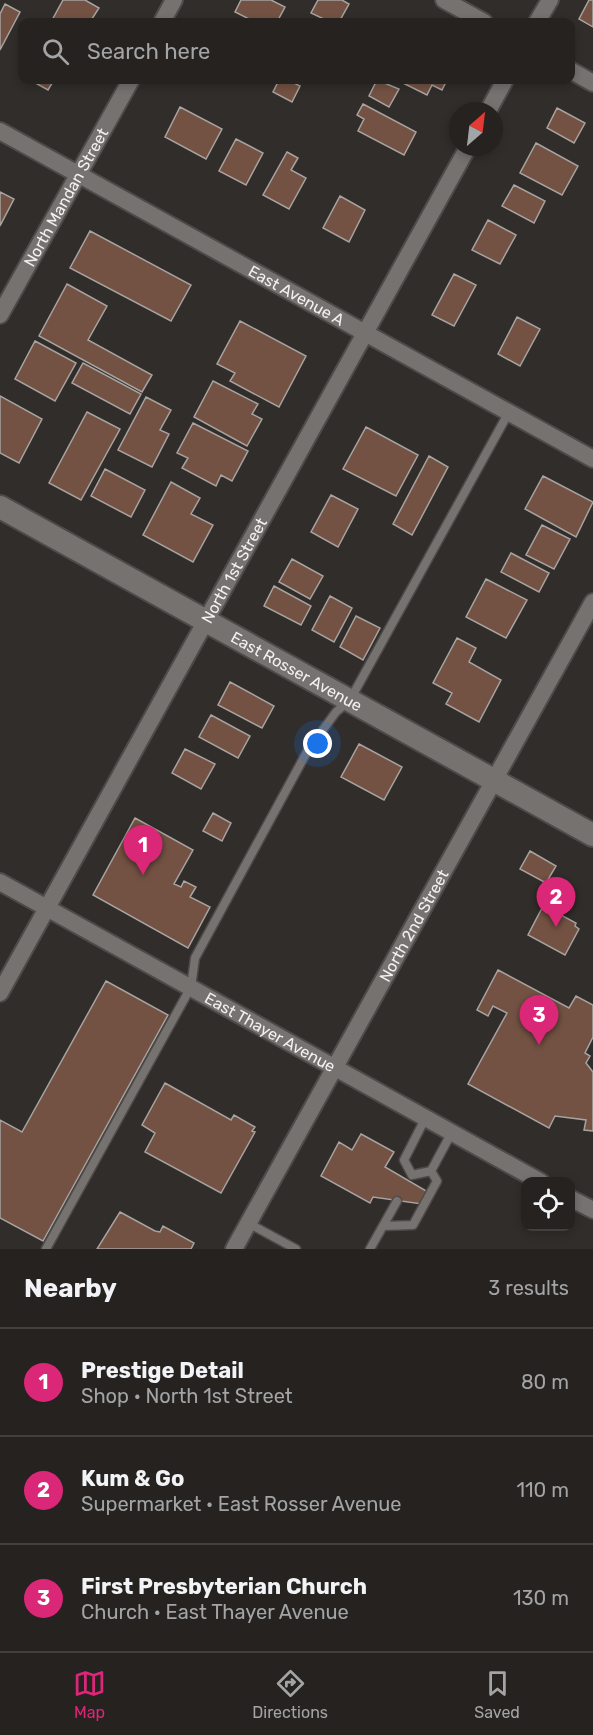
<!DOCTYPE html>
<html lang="en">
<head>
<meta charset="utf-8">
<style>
  body { margin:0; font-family:Rubik,sans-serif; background:#2d2a29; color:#f1f3f6 }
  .controls { position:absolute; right:18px; bottom:18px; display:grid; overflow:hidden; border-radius:12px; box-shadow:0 3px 9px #0003 }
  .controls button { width:54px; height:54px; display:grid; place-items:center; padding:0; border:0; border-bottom:2px solid #423f3e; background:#252220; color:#f1f3f6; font:30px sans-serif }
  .compass { position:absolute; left:449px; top:102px; width:54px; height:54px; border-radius:50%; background:#252220; box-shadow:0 3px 9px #0003; rotate:28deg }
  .you { position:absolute; left:318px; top:744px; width:21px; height:21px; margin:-15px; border:4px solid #fff; border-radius:50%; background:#1a73e8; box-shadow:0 0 0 9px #1a73e833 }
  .badge { display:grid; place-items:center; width:39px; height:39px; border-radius:50%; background:#db2777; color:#fff; font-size:20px; font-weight:700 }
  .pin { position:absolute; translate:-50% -50px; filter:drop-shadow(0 2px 3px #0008) }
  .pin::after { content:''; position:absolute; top:32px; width:21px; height:18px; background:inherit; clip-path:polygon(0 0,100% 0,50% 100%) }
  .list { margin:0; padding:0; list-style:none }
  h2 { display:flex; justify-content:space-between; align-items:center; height:78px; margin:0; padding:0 24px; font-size:26px }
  h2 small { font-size:20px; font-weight:400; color:#a3a4a5 }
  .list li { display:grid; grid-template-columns:39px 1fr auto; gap:18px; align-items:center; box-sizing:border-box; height:108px; padding:0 24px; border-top:2px solid #423f3e }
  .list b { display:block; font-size:22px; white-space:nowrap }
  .list p { margin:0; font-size:20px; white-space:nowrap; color:#a3a4a5 }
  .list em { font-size:20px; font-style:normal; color:#a3a4a5 }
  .icon { flex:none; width:33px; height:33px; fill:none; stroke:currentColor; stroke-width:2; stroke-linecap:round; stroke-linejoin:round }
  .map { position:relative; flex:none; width:593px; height:1249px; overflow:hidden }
  .search { position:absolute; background:#252220; box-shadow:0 3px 9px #0003; left:18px; right:18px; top:18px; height:66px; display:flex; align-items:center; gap:15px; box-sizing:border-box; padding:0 21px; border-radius:12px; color:#a3a4a5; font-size:22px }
  .sheet { height:402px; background:#252220 }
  nav { display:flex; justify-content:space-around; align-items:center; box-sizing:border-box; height:84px; border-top:2px solid #423f3e; background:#252220; font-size:16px; color:#a3a4a5 }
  nav a { display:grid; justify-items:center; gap:3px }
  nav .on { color:#db2777 }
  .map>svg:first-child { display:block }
  .building { fill:#735243; stroke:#a7a3a1; stroke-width:1.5 }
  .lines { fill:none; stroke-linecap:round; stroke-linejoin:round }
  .lane-casing { stroke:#4d4a49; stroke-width:11 }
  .street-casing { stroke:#4d4a49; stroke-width:20 }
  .secondary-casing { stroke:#4d4a49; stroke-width:26 }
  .lane { stroke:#767270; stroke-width:8 }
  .street { stroke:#767270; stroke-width:16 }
  .secondary { stroke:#767270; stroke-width:22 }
  .labels { text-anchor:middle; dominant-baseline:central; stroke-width:4.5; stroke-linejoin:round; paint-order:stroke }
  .street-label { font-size:16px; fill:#f3f0ef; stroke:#312d2b }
</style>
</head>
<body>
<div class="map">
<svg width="593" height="1249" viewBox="0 0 593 1249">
  <rect width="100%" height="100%" fill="#312d2b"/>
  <path class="building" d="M63,0H85L99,8L90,22H51Z
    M241,0H271L285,7L277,22H255L235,12Z
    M318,0H342L349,4L339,22H330L311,13Z
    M589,0H593V27L579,19Z
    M5,4L20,12L0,50V14Z
    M30,80H54L48,90Z
    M279,80H288L300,86L292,102L273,92Z
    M377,80L399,89L389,107L369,96Z
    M447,80L442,90L432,85L427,95L399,81Z
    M363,104L416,132L404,155L358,131L364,119L357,115Z
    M180,107L222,129L206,159L165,137Z
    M557,108L585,123L574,143L547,128Z
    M236,139L263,153L246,185L219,171Z
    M536,143L578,166L562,195L520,173Z
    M287,152L298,158L291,170L306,178L289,209L263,195Z
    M514,185L545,201L534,223L502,206Z
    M0,192L14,199L0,226Z
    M340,196L365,210L349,242L323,228Z
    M488,220L516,235L500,264L472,250Z
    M90,231L191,285L171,321L70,268Z
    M454,274L476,285L454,326L432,315Z
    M67,284L107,306L88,340L152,375L142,392L39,336Z
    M517,317L540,329L520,366L498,354Z
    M240,321L306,356L279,407L230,381L235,373L217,364Z
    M35,341L76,363L55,401L15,379Z
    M83,363L141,394L130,414L72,383Z
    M213,381L258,404L252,414L262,419L247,446L194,417Z
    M0,396L42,419L19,463L0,453Z
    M146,397L171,410L160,430L169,434L152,467L118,450Z
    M87,412L120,429L81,500L49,483Z
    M193,423L248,451L232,481L221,475L216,486L182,468L188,458L177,453Z
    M366,427L418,455L396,496L343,469Z
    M429,456L448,467L412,535L393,524Z
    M105,469L145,490L131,517L91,496Z
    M543,476L593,502L576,537L525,509Z
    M171,482L200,498L191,514L213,525L193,562L143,535Z
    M331,495L358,509L338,547L311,532Z
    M542,525L570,539L554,569L526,555Z
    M511,553L549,573L539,592L501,572Z
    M292,559L323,576L310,599L279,582Z
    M486,579L527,600L506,638L466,617Z
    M274,586L311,606L301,625L264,606Z
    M330,596L352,608L334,642L312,630Z
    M356,616L380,628L363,660L340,647Z
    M457,638L476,648L469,662L501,680L479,722L446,704L452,693L433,683Z
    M230,682L274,706L262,728L218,705Z
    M211,715L250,736L238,758L199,737Z
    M359,744L402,767L384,800L341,777Z
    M185,749L215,764L201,789L172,773Z
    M213,813L231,823L222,841L203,831Z
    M135,818L193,850L174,884L181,887L184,881L196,887L190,897L210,907L188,948L93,895Z
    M530,851L556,866L546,883L520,869Z
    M542,908L546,910L548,908L576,923L575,926L579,929L565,955L528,935Z
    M498,970L569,1008L576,996L593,1005V1037L585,1053L590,1056L586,1063L593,1072V1131L584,1130L586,1120L555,1116L549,1128L468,1084L507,1013L493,1006L488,1016L477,1010Z
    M106,981L168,1015L43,1241L0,1218V1120L22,1132Z
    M165,1083L231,1120L234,1115L255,1127L252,1131L255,1132L221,1193L145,1152L155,1133L142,1125Z
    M361,1134L394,1152L385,1167L428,1192L422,1204L373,1197L370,1203L321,1176L339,1142L352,1150Z
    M120,1212L155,1231L160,1232L163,1226L194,1243L191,1249H97Z"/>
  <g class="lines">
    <g class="lane-casing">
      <path id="lane" d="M412,1175L404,1160L426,1117
        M412,1175L431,1171L452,1132
        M248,1223L296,1249
        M383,1226L413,1225L437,1181L431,1171
        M46,1249L191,987L195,958L308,750L336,712L350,700L509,412
        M370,1249L397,1201"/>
    </g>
    <g class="street-casing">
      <g id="street">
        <path d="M444,0L484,22"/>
        <path d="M162,22L174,0"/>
        <path d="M537,22L550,0"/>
        <path d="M570,70L593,83"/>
        <path d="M488,111L505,80"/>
        <path id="s1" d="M0,131L593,459"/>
        <path id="s2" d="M0,315L131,80"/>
        <path id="s3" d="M0,882L541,1182"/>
        <path id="s4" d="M0,993L468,147"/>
        <path d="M570,1198L593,1210"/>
        <path id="s5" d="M234,1249L593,602"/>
      </g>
    </g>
    <g class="secondary-casing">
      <g id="secondary">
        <path id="s6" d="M0,507L593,835"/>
      </g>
    </g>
    <use href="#lane" class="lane"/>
    <use href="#street" class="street"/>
    <use href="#secondary" class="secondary"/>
  </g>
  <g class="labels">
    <g class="street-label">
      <text stroke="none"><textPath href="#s2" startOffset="135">North Mandan Street</textPath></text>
      <text stroke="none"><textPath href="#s1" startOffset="339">East Avenue A</textPath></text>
      <text stroke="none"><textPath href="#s4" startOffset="483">North 1st Street</textPath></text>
      <text stroke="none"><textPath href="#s6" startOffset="339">East Rosser Avenue</textPath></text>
      <text stroke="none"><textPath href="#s5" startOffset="370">North 2nd Street</textPath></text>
      <text stroke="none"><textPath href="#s3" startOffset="309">East Thayer Avenue</textPath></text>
    </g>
  </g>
</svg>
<div class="controls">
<button><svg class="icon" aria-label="locate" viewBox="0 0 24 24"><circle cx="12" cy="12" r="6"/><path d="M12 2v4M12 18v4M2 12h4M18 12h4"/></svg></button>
</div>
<svg class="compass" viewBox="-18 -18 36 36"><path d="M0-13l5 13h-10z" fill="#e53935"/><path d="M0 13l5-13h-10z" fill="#a3a4a5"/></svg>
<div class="you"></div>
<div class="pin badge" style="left:143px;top:875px">1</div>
<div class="pin badge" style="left:556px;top:927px">2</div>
<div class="pin badge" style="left:539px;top:1045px">3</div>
<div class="search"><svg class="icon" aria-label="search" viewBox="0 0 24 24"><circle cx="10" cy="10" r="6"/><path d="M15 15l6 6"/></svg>Search here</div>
</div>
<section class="sheet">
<h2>Nearby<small>3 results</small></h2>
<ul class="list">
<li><span class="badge">1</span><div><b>Prestige Detail</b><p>Shop · North 1st Street</p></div><em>80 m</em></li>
<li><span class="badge">2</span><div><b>Kum &amp; Go</b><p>Supermarket · East Rosser Avenue</p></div><em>110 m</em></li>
<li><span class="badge">3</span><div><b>First Presbyterian Church</b><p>Church · East Thayer Avenue</p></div><em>130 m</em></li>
</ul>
</section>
<nav>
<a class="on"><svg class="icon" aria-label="map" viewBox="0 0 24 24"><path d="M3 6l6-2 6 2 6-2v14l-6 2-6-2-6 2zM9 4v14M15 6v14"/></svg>Map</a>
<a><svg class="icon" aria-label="directions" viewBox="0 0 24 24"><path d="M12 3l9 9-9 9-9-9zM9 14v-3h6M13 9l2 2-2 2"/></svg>Directions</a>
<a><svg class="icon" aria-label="saved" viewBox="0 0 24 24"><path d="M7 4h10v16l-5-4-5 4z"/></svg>Saved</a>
</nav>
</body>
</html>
